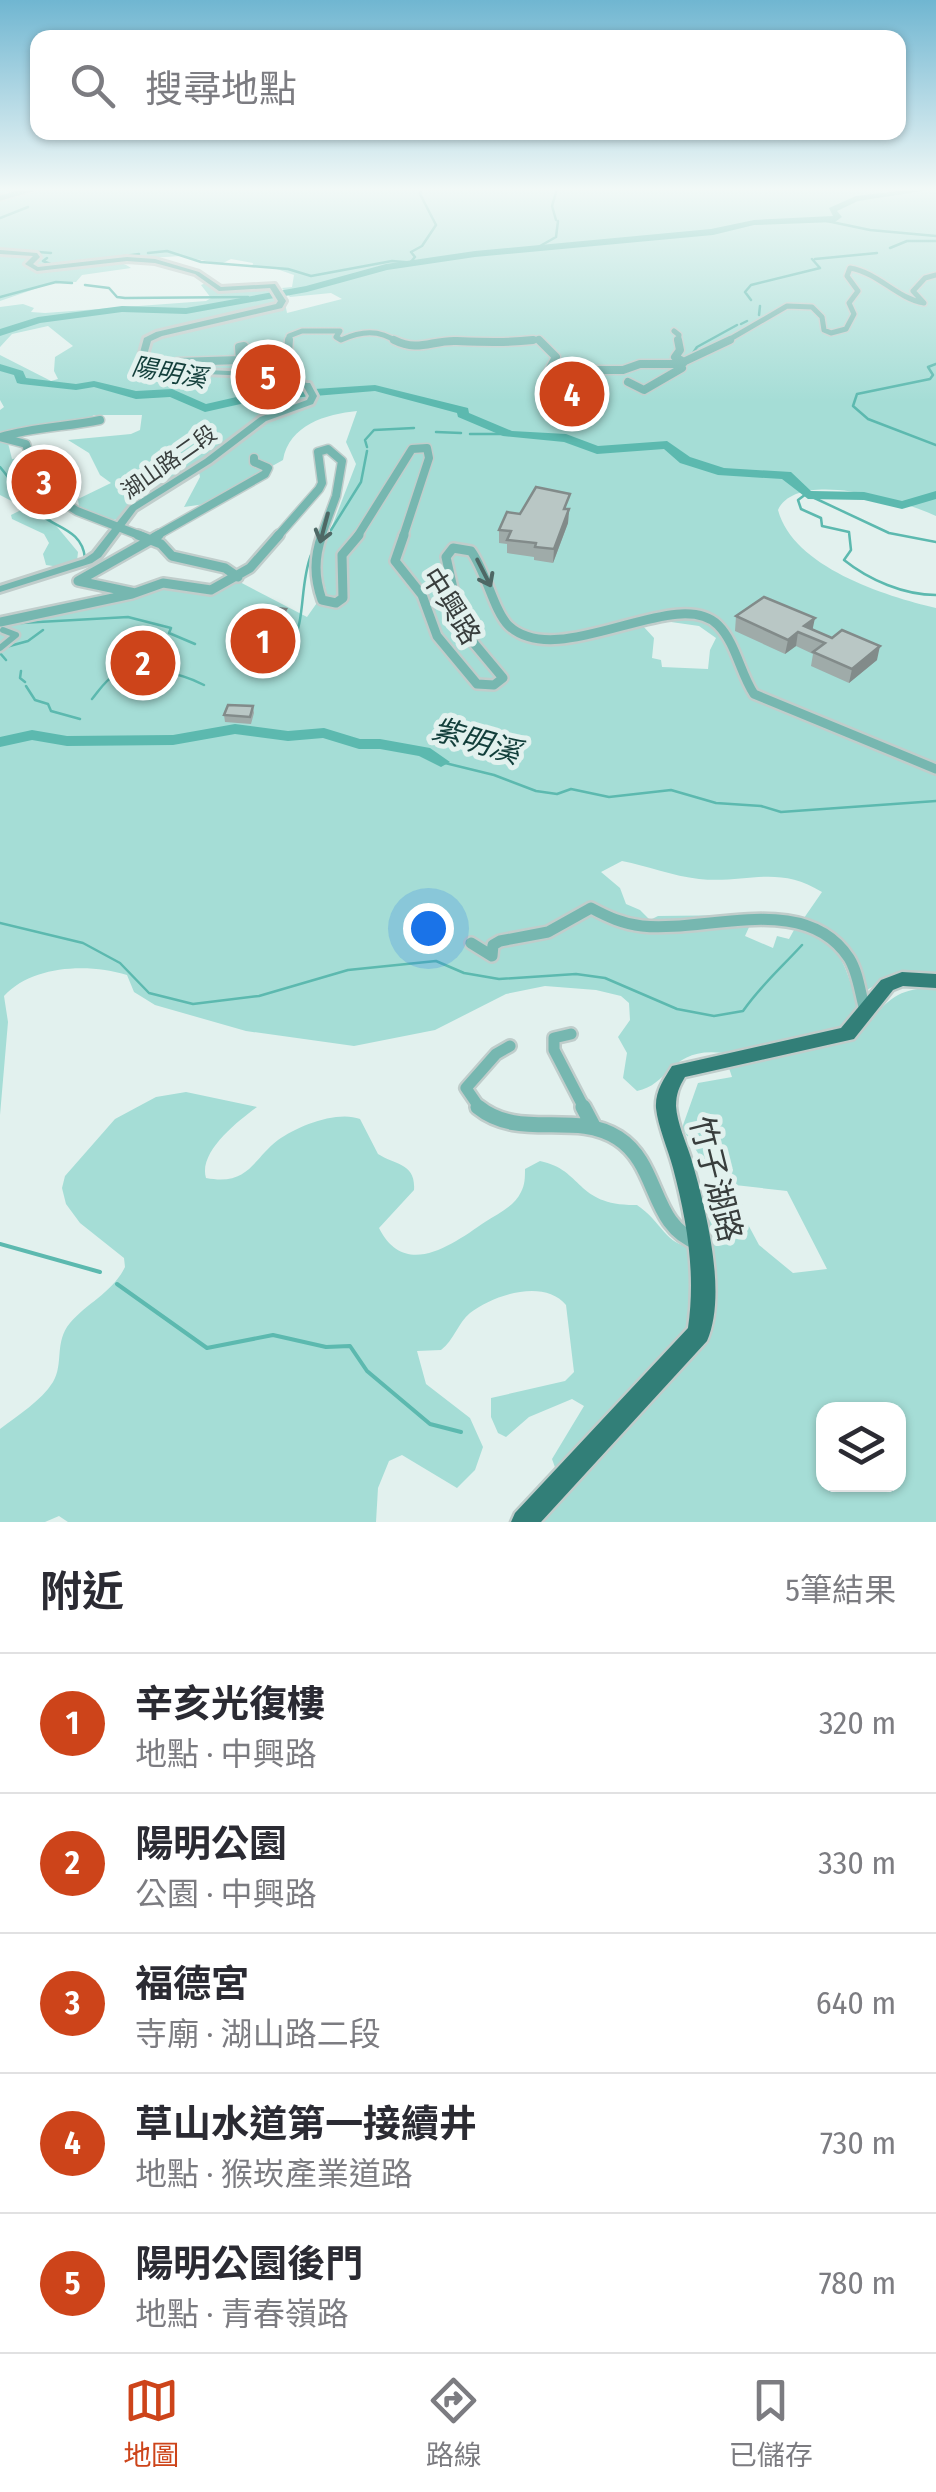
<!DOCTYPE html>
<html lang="zh-TW">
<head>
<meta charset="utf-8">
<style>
  body { margin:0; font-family:"Fira Sans Condensed","Noto Sans TC",sans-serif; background:#f2f2f3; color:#2b2b33 }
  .controls { position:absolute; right:30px; bottom:30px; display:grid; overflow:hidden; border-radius:20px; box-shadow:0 2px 8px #0004 }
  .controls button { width:90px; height:90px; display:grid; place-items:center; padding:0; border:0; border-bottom:2px solid #e1e1e2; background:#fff; color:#2b2b33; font:50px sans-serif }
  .you { position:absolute; left:428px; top:928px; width:35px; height:35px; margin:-25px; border:8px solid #fff; border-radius:50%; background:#1a73e8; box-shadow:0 0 0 15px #1a73e833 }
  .badge { display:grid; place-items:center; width:65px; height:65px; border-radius:50%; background:#cd441a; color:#fff; font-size:32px; font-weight:700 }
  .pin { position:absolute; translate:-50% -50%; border:5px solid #fff; box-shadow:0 2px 10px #0006 }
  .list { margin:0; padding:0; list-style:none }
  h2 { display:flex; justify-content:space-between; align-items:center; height:130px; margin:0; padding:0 40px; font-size:42px }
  h2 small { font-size:32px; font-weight:400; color:#7c7c81 }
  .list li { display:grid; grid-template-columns:65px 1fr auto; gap:30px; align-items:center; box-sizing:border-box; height:140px; padding:0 40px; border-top:2px solid #e1e1e2 }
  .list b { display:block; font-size:38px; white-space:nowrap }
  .list p { margin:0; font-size:32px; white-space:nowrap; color:#7c7c81 }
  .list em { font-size:32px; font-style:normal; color:#7c7c81 }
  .icon { flex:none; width:55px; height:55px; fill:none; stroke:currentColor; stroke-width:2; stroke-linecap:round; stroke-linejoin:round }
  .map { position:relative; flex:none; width:936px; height:1522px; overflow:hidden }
  .search { position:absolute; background:#fff; box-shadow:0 2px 8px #0004; left:30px; right:30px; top:30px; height:110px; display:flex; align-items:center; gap:25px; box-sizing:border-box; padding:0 35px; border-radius:20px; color:#7c7c81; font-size:38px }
  .sheet { height:830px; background:#fff }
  nav { display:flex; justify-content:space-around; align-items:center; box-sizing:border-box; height:140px; border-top:2px solid #e1e1e2; background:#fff; font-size:28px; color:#7c7c81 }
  nav a { display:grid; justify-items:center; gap:5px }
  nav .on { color:#cd441a }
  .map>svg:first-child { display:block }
  .green { fill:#a5ddd6; fill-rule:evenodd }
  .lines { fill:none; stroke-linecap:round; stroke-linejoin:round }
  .stream-far1 { stroke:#5cb9af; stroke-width:2.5 }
  .stream { stroke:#5cb9af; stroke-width:4 }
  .river { fill:#5cb9af; fill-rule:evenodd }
  .pedestrian-casing { stroke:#c0cdcb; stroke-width:11 }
  .minor-far4-casing { stroke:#c0cdcb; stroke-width:8 }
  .minor-far3-casing { stroke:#c0cdcb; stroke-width:11 }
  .minor-far2-casing { stroke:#c0cdcb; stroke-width:14 }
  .minor-far1-casing { stroke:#c0cdcb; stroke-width:16 }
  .minor-casing { stroke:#c0cdcb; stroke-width:20 }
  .tertiary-casing { stroke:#c0cdcb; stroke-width:6 }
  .primary-casing { stroke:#c0cdcb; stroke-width:5 }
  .pedestrian { stroke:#76b7b0; stroke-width:6 }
  .minor-far4 { stroke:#76b7b0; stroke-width:5 }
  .minor-far3 { stroke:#76b7b0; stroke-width:8 }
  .minor-far2 { stroke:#76b7b0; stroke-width:9 }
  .minor-far1 { stroke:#76b7b0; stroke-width:11 }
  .minor { stroke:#76b7b0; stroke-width:15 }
  .tertiary { fill:#76b7b0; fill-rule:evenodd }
  .primary { fill:#327f78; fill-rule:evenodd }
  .wall { fill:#9faba9 }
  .shaded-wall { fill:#828b8a }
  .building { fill:#b9c7c5; stroke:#828b8a; stroke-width:2.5 }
  .oneway { stroke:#4e6865 }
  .labels { text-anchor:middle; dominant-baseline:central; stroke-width:10; stroke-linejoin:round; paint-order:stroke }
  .far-street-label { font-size:22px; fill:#393e3d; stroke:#e2f1ee }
  .far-water-label { font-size:25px; font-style:italic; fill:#123e3a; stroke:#e2f1ee }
  .street-label { font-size:28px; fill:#393e3d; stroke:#e2f1ee }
  .water-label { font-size:30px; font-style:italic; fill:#123e3a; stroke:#e2f1ee }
  .near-street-label { font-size:32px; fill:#393e3d; stroke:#e2f1ee }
</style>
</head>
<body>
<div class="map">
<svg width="936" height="1522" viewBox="0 0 936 1522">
  <rect width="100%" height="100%" fill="#e2f1ee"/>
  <path class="green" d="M0,189H936V516C905,501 797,468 778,510C793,567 885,596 936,608V975H892L867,990L863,988C847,947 844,937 804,918L822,892C777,864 746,884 699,879C673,876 647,866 622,861L601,872L620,888L626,904L640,910L650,920L658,916L743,915L750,925L745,936L773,948L777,936L789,939L794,930C858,942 839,986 872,1020C889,996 905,987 936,988V1522H533L565,1495L552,1459L584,1406L572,1399L529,1417L506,1437L498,1433L491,1417V1398L565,1381L574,1372L566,1305C544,1278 493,1295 470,1313C458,1323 454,1340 441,1350L417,1351L426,1384L470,1418L483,1447L475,1470L457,1488L402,1455L389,1461L378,1488L376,1522H68L59,1516L45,1522H0V1429C18,1415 41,1401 53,1382C64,1364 54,1342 70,1323C87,1303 113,1292 125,1267L124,1258L80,1223L66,1204L62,1188L65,1176L115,1119L156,1097L186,1092L257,1107C238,1121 198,1152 206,1178C249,1186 252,1160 278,1140C297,1126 338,1110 360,1119L378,1154C395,1165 416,1163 414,1190L379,1228C405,1280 453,1244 485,1222C497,1214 515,1206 521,1192C525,1185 525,1177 525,1169L540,1161C584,1170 575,1206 637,1205C667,1225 668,1258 711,1242L697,1186L736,1202L759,1245L793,1273L827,1269L787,1191L717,1183L682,1128L698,1083L732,1077L724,1053C670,1046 671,1084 637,1091L623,1078L627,1053L618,1037L630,1020L629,1003L621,996L596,990L545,986L506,994L435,1030L354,1046L246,1031L155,1005L134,992L127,975C89,963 32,965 4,996L8,1022L0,1115V625L155,587L204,592L236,580L307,617L326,590L318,563L356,464L346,442L357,411C326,414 289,425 283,460L205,504L184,507L200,477L199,472L190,467L154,488L119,519L113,520L79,507L78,499L111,483L100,475L89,453L68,440L131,434L140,430L142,415H94L82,422L0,432V410L4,407L0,400V355L51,381L58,379L54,371L55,357L73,346L48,326L12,334L0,347V307L23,304L34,308L31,312L45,313L206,301L211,298L201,285L206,283L225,291L272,289L285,303L287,313L342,299L331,293L290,297L282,288L292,287L294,275L274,268L252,267L253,263L231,259L221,264L181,256L37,265L35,261L40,256L37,253L0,251ZM664,621L699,626L716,638L710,650L708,669L662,667L661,660L652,658L654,638L643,626ZM824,1410H898V1484H824Z
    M0,253L32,256L24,265C55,284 102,247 131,268L82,275L76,282H55L0,301Z
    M0,439L8,443L12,459L24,458L28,485L37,493L38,504L78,552L77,561L60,567L46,565L43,554L49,543L44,534L12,519L11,515L25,508L0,495Z"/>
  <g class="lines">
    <path class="stream-far1" d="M0,218L28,207
      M556,220L552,206L557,189
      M822,220L870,230L936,236
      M890,248L907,241H936
      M0,249L51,253
      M533,250L556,237L558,221
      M148,253L167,251L201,262L288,269L311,276L392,261L416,263
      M47,258L43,261L53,265
      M815,259L877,253
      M81,262L139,254
      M409,264L415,257L411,252L422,246L436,225L420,194L422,189
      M85,285L109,288L117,297L125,298L248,297
      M0,297L56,282L72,283
      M751,300L745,292L751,285L820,268L812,259
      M759,315L760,306
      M741,324L747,321
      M691,356L697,347L737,325
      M936,364L928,367L933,375L930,379L857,394L853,406L868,419L936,445
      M343,390L375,388
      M436,432L461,433
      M470,434H519
      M367,447L365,440L374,430L414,428
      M0,467C12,481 22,498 36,511C53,528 82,528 85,558
      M806,494L798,500L801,509L821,518L822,526L849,532L851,550L844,560C869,580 904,595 936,595
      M808,495L889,533L936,542
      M331,530L361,482L367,451
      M21,623L128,617L171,628L169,633L195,644
      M6,647L28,641L43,630
      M0,653L6,660
      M241,670C319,662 293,601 311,555
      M21,671L20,678L25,682
      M26,686L35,700L48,704L51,711L80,719
      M92,699C99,691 105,680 115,675C139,663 181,673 204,685
      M441,762L494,775L536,791L557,794L571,789L609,797L671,790L716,803L761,806L781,812L936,801
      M0,923L83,943L120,963L149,993L193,1004L259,996L348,970L436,961L464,973L499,979L576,974L605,978L677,1009L714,1016L743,1011C761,985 781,968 802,945"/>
    <path class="stream" d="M0,1244L100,1272
      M117,1284L207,1348L273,1335L326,1347L350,1346L367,1371L430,1424L461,1432"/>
    <path class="river" d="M915,189H936L858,201L837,211L842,217L835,222L754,225L713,235L475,257L387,270L307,292L186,314L122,312L40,323L0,336V329L38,317L122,306L186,308L306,286L386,264L475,251L711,229L754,220L833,216L829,208L856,196Z
      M0,364L23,371L26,378L76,384L94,381L136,391L172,389L206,404L254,393L375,385L468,408L469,413L512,431L566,434L598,446L667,441L690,457L724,468L791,472L811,491L864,492L902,501L936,491V499L902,509L864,500L808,499L782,479L718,475L680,463L664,449L597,454L564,442L503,436L458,417L457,413L375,391L254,401L205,412L170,397L136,399L94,387L76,390L21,384L17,383L14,375L0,371Z
      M235,724L288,731L324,728L360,739H380L430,748L450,762L441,767L419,756L380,749H359L323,738L288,741L235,734L173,745L67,746L32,740L0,747V737L32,730L67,736L173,735Z"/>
    <g class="pedestrian-casing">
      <path id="pedestrian" d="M0,648L16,635L3,630"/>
    </g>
    <g class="minor-far4-casing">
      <path id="minor-far4" d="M0,198L32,189
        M674,331L679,335L678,342
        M289,342V336L302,331H340L336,337L341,340C361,331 379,329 397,342
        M446,342H461
        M513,342L538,339L541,342
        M725,342L787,306L812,307L822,317L824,330L831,333L846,329L854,314L849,303L858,291L847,276L850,268C879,273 896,298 924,303L913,291L925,278L936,275"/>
    </g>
    <g class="minor-far3-casing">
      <path id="minor-far3" d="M394,340C418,352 430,341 454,341C482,342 506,343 533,340
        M539,340L556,357L548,372L553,376L578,370H623L640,364H679L730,340
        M678,340L680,350L675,357L684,362
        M206,373L177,362L240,360L239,347L244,346L248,353L288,352L289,340
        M628,382L644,390L682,368
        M0,437L26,444L38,486L77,511L144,537
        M1,437C33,427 67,427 100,420
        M154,537L265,474L268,468L254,462V458
        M277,537L319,489L322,483L318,452L328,449L342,461L336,496L321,537
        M357,537L412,449L427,448L429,458L403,537"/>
    </g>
    <g class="minor-far2-casing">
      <path id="minor-far2" d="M138,535L161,544L172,556L225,568L238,577
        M322,535C314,558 314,577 322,600L336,603L343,598L342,555L359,535
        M404,535L395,561L422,595L437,636L477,684L494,685L503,678L462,629L446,557L453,548L471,551C486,571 494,612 509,626C559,672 677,584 718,625C736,643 740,673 754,694L936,769
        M135,593L78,581L159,535
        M0,622L132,594L163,583L211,590L250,568L279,535"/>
    </g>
    <g class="minor-far1-casing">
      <path id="minor-far1" d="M471,943L492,956L493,945L500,941L548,932L591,908C608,917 623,924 642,926C706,933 805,891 849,958C858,972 860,993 865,1010
        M571,1034L554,1038V1050L585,1110
        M481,1110L466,1088L496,1054L510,1046"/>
    </g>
    <g class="minor-casing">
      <path id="minor" d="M478,1107C520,1141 574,1110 618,1138C660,1165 650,1226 699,1243
        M583,1107L593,1126"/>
    </g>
    <g class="tertiary-casing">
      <path id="tertiary" d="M0,250L37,253L40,257L33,264L38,267L127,257L155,259L199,272L221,287L275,284L286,301L282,308L162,336L151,341L147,355L185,369L250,372L307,383H310L317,396L313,404L266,421L211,463L136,510L101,557L92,563L0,592V586L84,559L93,553L130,506L205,459L260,417L307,400L309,396L304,387L250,376L184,373L139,356L144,338L156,332L276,304L278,301L270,288L219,291L195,274L155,263L127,261L37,271L25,264L33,256L0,254Z"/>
    </g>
    <g class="primary-casing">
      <path id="primary" d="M902,972L936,974V988L903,986L893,990L854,1039L685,1077C679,1087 676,1094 676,1106C677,1123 686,1142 691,1158C705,1206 728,1293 707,1341L541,1522H511L515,1513L688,1328C696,1273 687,1221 673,1168C668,1149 658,1127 656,1108C655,1091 664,1079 672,1066L841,1028L881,980Z"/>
    </g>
    <use href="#pedestrian" class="pedestrian"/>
    <use href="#minor-far4" class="minor-far4"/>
    <use href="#minor-far3" class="minor-far3"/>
    <use href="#minor-far2" class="minor-far2"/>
    <use href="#minor-far1" class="minor-far1"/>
    <use href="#minor" class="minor"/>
    <use href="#tertiary" class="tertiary"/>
    <use href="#primary" class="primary"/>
  </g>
  <path class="wall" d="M569,509L568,523L553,563L534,560V557L507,553V544L499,543V530L520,514Z
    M286,609L287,620L266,653L247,649L246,638Z
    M736,616L813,629L877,660L849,683L811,666L813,654L796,646L785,654L735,631Z
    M253,706L254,713L251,724L225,722L224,715Z"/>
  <path class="shaded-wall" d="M569,509L568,523L553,563L554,549Z
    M286,609L287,620L266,653L265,642Z
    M815,618L812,632L804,626Z
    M798,632L796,646L785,654L788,640Z
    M880,646L877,660L849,683L852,669Z"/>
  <path class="building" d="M536,487L570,494L564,509H569L554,549L535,547L536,543L507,540L511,531L499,530L507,512L520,514Z
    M764,597L815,618L804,626L832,638L842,630L880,646L852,669L813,652L825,643L798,632L788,640L736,616Z
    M268,607L286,609L265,642L246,638Z
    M228,705L253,706L250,717L224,715Z"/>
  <defs><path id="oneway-shaft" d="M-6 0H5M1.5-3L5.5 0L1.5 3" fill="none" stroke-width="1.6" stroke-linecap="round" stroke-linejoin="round" transform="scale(2.5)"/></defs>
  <g class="oneway">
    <use href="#oneway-shaft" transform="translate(324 528) rotate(105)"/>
    <use href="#oneway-shaft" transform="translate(484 573) rotate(63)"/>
  </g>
  <linearGradient id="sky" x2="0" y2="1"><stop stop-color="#70b6d1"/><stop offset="0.47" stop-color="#f2f9f7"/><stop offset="1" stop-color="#f2f9f7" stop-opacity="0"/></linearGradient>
  <rect width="936" height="402" fill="url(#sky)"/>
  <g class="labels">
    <g class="far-street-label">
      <text transform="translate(169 462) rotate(-35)">湖山路二段</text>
    </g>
    <g class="far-water-label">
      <text transform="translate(169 373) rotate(10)">陽明溪</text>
    </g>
    <g class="street-label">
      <text transform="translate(451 606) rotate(58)">中興路</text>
    </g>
    <g class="water-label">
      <text transform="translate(476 741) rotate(17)">紫明溪</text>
    </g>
    <g class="near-street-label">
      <text transform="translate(716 1179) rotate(76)">竹子湖路</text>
    </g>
  </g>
</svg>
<div class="controls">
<button><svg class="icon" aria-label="layers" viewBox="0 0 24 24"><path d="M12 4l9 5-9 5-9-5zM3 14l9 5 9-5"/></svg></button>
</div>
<div class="you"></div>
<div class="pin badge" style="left:263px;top:641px">1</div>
<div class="pin badge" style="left:143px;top:663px">2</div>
<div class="pin badge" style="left:44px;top:482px">3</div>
<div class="pin badge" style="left:572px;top:394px">4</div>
<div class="pin badge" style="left:268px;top:377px">5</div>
<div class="search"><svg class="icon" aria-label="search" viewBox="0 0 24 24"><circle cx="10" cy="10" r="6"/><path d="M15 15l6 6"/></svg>搜尋地點</div>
</div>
<section class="sheet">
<h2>附近<small>5筆結果</small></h2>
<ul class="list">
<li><span class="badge">1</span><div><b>辛亥光復樓</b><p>地點 · 中興路</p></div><em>320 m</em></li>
<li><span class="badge">2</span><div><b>陽明公園</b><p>公園 · 中興路</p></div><em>330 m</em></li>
<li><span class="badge">3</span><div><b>福德宮</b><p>寺廟 · 湖山路二段</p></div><em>640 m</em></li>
<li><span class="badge">4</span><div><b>草山水道第一接續井</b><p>地點 · 猴崁產業道路</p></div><em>730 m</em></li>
<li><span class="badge">5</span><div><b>陽明公園後門</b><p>地點 · 青春嶺路</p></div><em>780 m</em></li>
</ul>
</section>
<nav>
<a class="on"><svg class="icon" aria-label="map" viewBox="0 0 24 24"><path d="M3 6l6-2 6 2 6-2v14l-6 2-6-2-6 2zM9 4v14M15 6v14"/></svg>地圖</a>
<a><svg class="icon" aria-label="directions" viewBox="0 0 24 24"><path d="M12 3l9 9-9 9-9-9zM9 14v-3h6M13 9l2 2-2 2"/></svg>路線</a>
<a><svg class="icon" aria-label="saved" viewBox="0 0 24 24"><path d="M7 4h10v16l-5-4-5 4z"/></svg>已儲存</a>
</nav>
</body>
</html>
